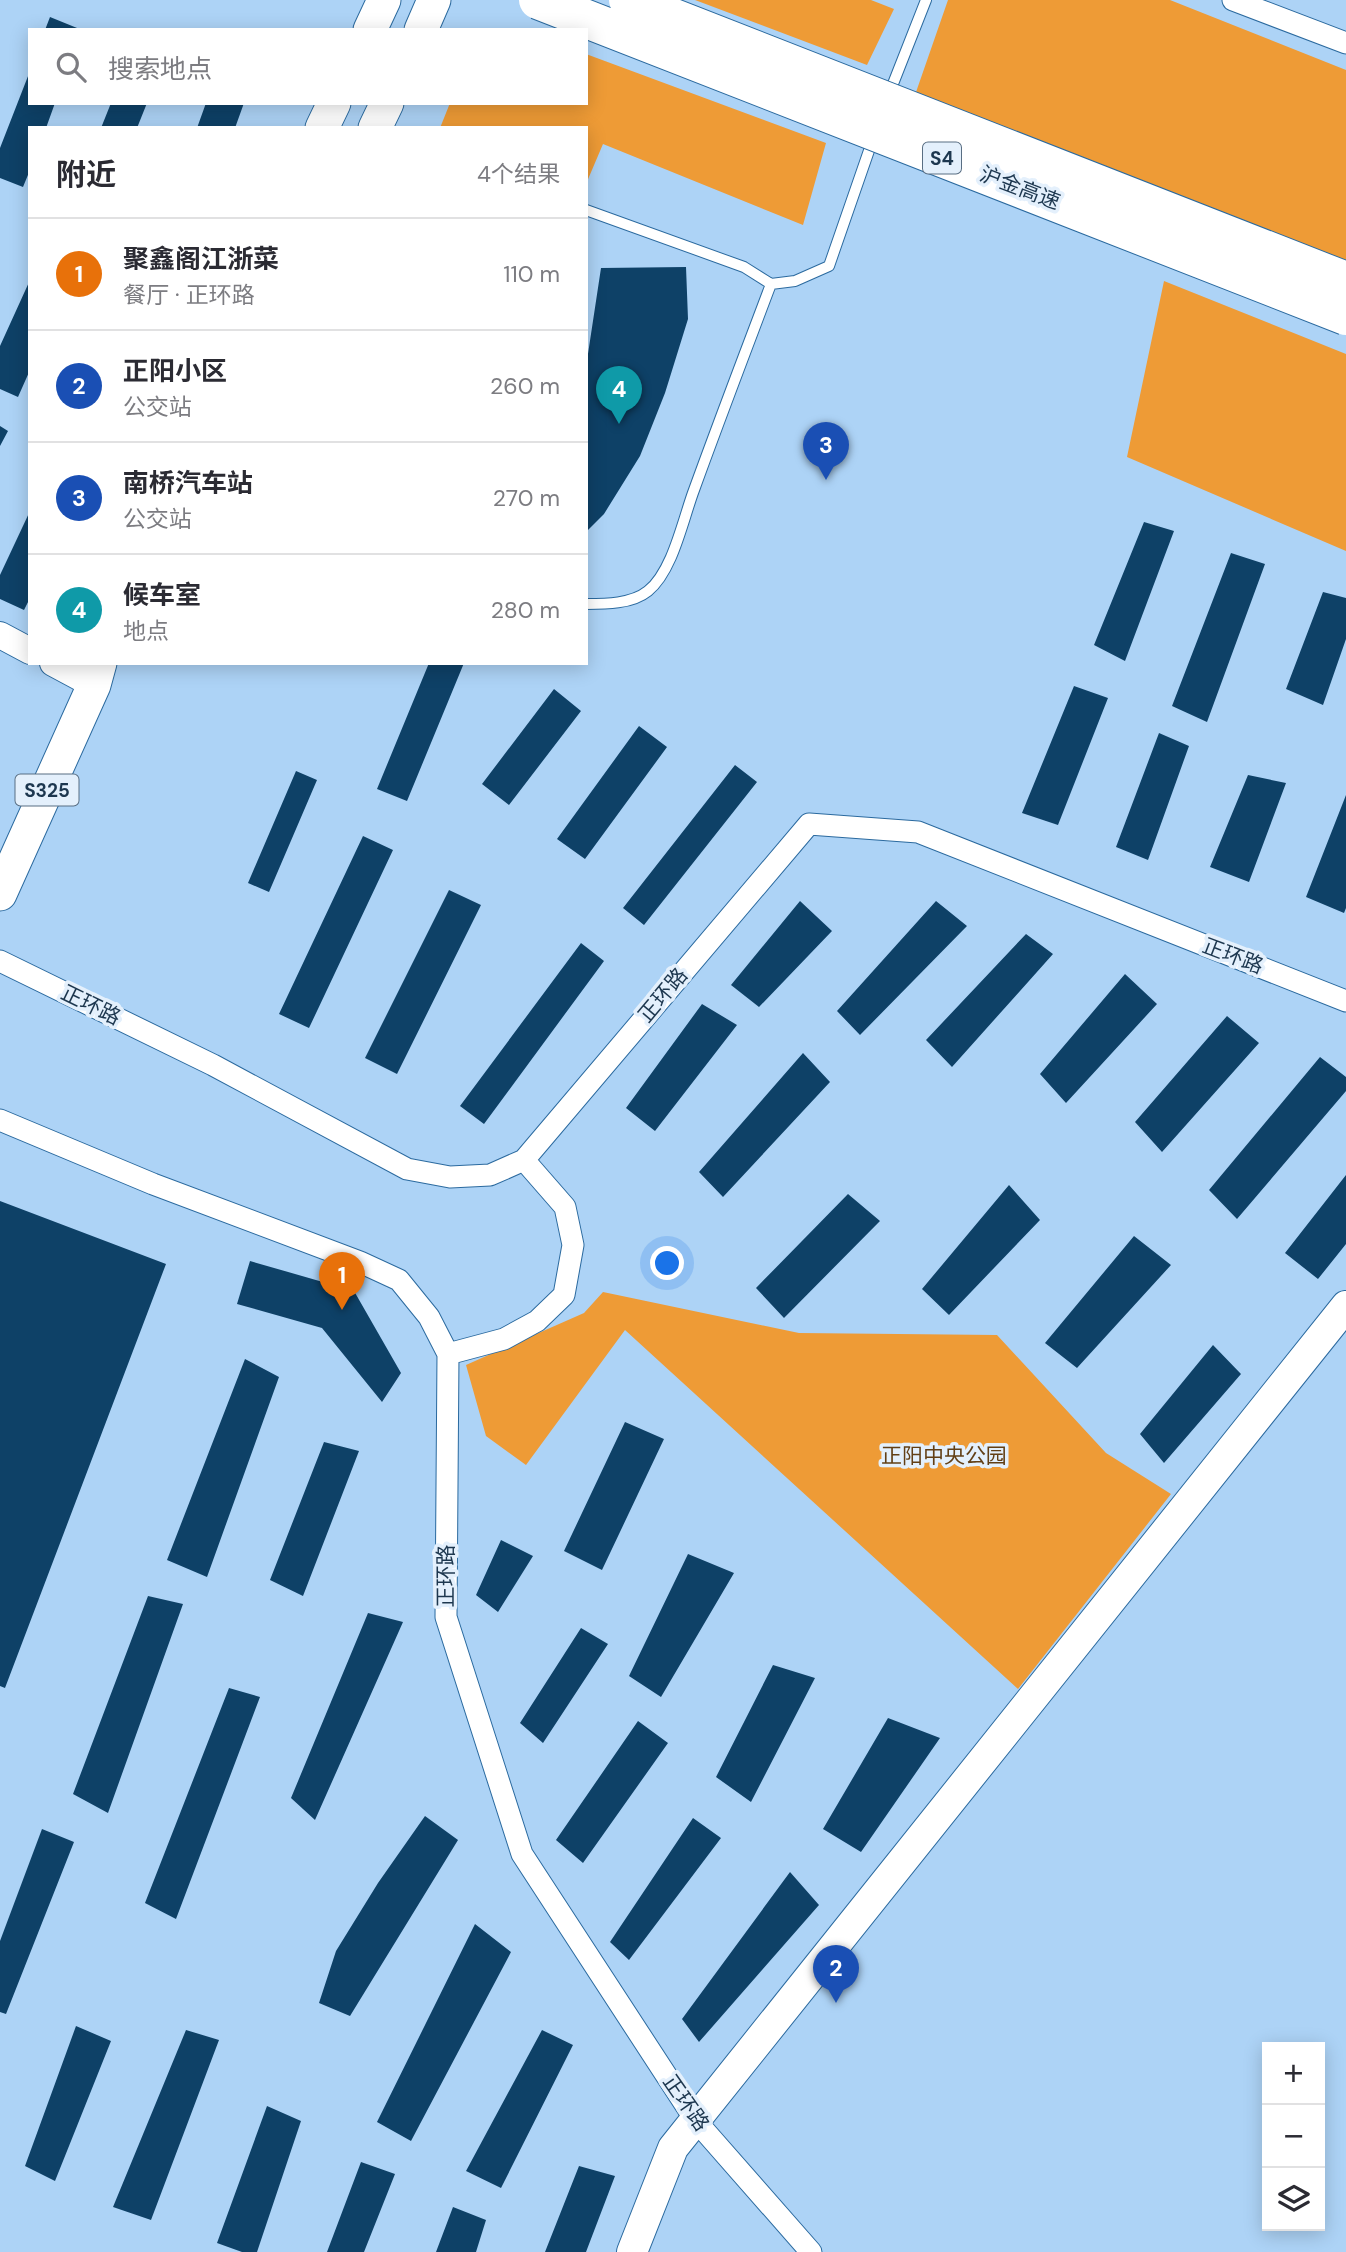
<!DOCTYPE html>
<html lang="zh">
<head>
<meta charset="utf-8">
<style>
  body { margin:0; font-family:"DM Sans","Noto Sans SC",sans-serif; background:#f7f7f7; color:#2b2b33 }
  .controls { position:absolute; right:21px; bottom:21px; display:grid; overflow:hidden; border-radius:0px; box-shadow:0 4px 18px #0003 }
  .controls button { width:63px; height:63px; display:grid; place-items:center; padding:0; border:0; border-bottom:2px solid #e1e1e2; background:#fff; color:#2b2b33; font:35px sans-serif }
  .you { position:absolute; left:668px; top:1264px; width:24px; height:24px; margin:-18px; border:5px solid #fff; border-radius:50%; background:#1a73e8; box-shadow:0 0 0 10px #1a73e833 }
  .badge { display:grid; place-items:center; width:46px; height:46px; border-radius:50%; background:#8d570a; color:#fff; font-size:23px; font-weight:700 }
  .pin { position:absolute; translate:-50% -58px; filter:drop-shadow(0 2px 4px #0008) }
  .pin::after { content:''; position:absolute; top:37px; width:24px; height:21px; background:inherit; clip-path:polygon(0 0,100% 0,50% 100%) }
  .list { margin:0; padding:0; list-style:none }
  h2 { display:flex; justify-content:space-between; align-items:center; height:91px; margin:0; padding:0 28px; font-size:30px }
  h2 small { font-size:23px; font-weight:400; color:#7c7c81 }
  .list li { display:grid; grid-template-columns:46px 1fr auto; gap:21px; align-items:center; box-sizing:border-box; height:112px; padding:0 28px; border-top:2px solid #e1e1e2 }
  .list b { display:block; font-size:26px; white-space:nowrap }
  .list p { margin:0; font-size:23px; white-space:nowrap; color:#7c7c81 }
  .list em { font-size:23px; font-style:normal; color:#7c7c81 }
  .icon { flex:none; width:38px; height:38px; fill:none; stroke:currentColor; stroke-width:2; stroke-linecap:round; stroke-linejoin:round }
  .map { position:relative; flex:none; width:1346px; height:2252px; overflow:hidden }
  .search { position:absolute; background:#fff; box-shadow:0 4px 18px #0003; left:28px; top:28px; width:560px; height:77px; display:flex; align-items:center; gap:18px; box-sizing:border-box; padding:0 24px; border-radius:0px; color:#7c7c81; font-size:26px }
  .panel { position:absolute; background:#fff; box-shadow:0 4px 18px #0003; left:28px; top:126px; width:560px; height:539px; border-radius:0px }
  .map>svg:first-child { display:block }
  .green { fill:#ee9b36 }
  .building { fill:#0e4167 }
  .lines { fill:none; stroke-linecap:round; stroke-linejoin:round }
  .service-casing { stroke:#2b6a9f; stroke-width:12 }
  .minor-casing { stroke:#2b6a9f; stroke-width:23 }
  .tertiary-casing { stroke:#2b6a9f; stroke-width:28 }
  .secondary-casing { stroke:#2b6a9f; stroke-width:32 }
  .primary-casing { stroke:#2b6a9f; stroke-width:35 }
  .service { stroke:#fff; stroke-width:10 }
  .minor { stroke:#fff; stroke-width:21 }
  .tertiary { stroke:#fff; stroke-width:26 }
  .secondary { stroke:#fff; stroke-width:30 }
  .primary { stroke:#fff; stroke-width:33 }
  .motorway-bridge-casing { stroke:#2b6a9f; stroke-width:40; stroke-linecap:butt }
  .motorway-bridge { stroke:#fff; stroke-width:38 }
  .labels { text-anchor:middle; dominant-baseline:central; stroke-width:7; stroke-linejoin:round; paint-order:stroke }
  .shield { fill:#e4f0fc; stroke:#596e83; stroke-width:2 }
  .shield-label { font-size:19px; font-weight:bold; fill:#1d374f }
  .street-label { font-size:21px; fill:#1d374f; stroke:#e4f0fc }
  .park-label { font-size:21px; fill:#623f15; stroke:#e4f0fc }
</style>
</head>
<body>
<div class="map">
<svg width="1346" height="2252" viewBox="0 0 1346 2252">
  <rect width="100%" height="100%" fill="#add3f6"/>
  <path class="green" d="M695,0H871L894,9L867,65Z
    M948,0H1170L1346,70V264L915,95Z
    M586,54L826,143L803,225L603,144L586,184V128H440L450,103H586Z
    M1164,281L1346,354V551L1127,457Z
    M603,1292L799,1333L997,1335L1106,1453L1171,1494L1018,1689L625,1330L526,1465L486,1436L466,1365L584,1313Z"/>
  <path class="building" d="M50,17L82,30H45Z
    M30,71V103H55L46,128H30V170L23,187L0,178V148Z
    M111,103H147L137,128H101Z
    M206,103H244L235,128H197Z
    M686,267L688,319L665,393L640,456L604,514L586,532V367L601,268Z
    M30,280V370L18,397L0,389V346Z
    M0,426L8,431L0,446Z
    M30,511V598L24,610L0,599V575Z
    M1144,522L1174,531L1125,661L1094,645Z
    M1231,553L1265,564L1207,722L1172,706Z
    M1323,592L1346,598V639L1323,705L1286,689Z
    M429,663H464L407,801L377,789Z
    M1074,686L1108,698L1058,825L1022,813Z
    M554,689L581,711L509,805L482,784Z
    M639,726L667,747L585,859L557,839Z
    M1159,733L1189,746L1148,860L1116,847Z
    M735,765L757,782L644,925L623,908Z
    M296,771L317,780L269,892L248,883Z
    M1248,775L1286,783L1249,882L1210,867Z
    M1346,795V908L1344,913L1306,897Z
    M363,836L393,850L309,1028L279,1014Z
    M449,890L481,905L397,1074L365,1058Z
    M800,901L832,931L759,1007L731,985Z
    M936,901L967,926L860,1035L837,1011Z
    M1026,934L1053,954L952,1067L926,1040Z
    M581,943L604,961L484,1124L460,1106Z
    M1125,974L1157,1004L1066,1103L1040,1074Z
    M702,1004L737,1025L655,1131L626,1108Z
    M1227,1016L1259,1043L1162,1152L1135,1122Z
    M803,1053L830,1082L723,1197L699,1172Z
    M1320,1057L1346,1077V1091L1237,1219L1209,1190Z
    M1346,1175V1244L1318,1279L1285,1253Z
    M1009,1185L1040,1220L949,1315L922,1289Z
    M848,1194L880,1221L784,1318L756,1288Z
    M0,1201L166,1264L5,1688L0,1686Z
    M1134,1236L1171,1265L1077,1368L1045,1343Z
    M250,1261L354,1291L401,1373L382,1402L322,1328L237,1304Z
    M1213,1345L1241,1374L1164,1463L1140,1434Z
    M245,1359L279,1377L207,1577L167,1560Z
    M625,1422L664,1439L602,1570L564,1551Z
    M324,1442L359,1451L303,1596L270,1580Z
    M501,1540L533,1556L498,1612L476,1595Z
    M688,1554L734,1573L661,1697L629,1676Z
    M148,1596L183,1604L108,1813L73,1794Z
    M368,1613L403,1622L315,1820L291,1798Z
    M581,1628L608,1644L543,1743L520,1723Z
    M773,1665L815,1678L751,1802L716,1777Z
    M229,1688L260,1697L176,1919L145,1903Z
    M888,1718L940,1738L861,1852L823,1829Z
    M638,1721L668,1743L583,1863L556,1840Z
    M425,1816L458,1840L350,2016L319,2003L336,1951L378,1883Z
    M693,1818L721,1838L629,1960L610,1942Z
    M42,1829L74,1842L6,2014L0,2012V1941Z
    M790,1872L819,1905L699,2042L682,2019Z
    M475,1924L511,1952L411,2141L377,2122Z
    M76,2026L111,2041L55,2181L25,2166Z
    M186,2030L219,2040L151,2220L113,2207Z
    M542,2030L573,2045L501,2188L466,2171Z
    M267,2106L301,2121L257,2252H242L217,2243Z
    M361,2162L395,2174L364,2252H327Z
    M579,2166L615,2176L586,2252H545Z
    M453,2207L486,2220L476,2252H436Z"/>
  <g class="lines">
    <g class="service-casing">
      <path id="service" d="M889,94L926,0
        M586,210L744,267L771,284L795,281L829,266L873,139
        M586,604C605,604 632,604 648,591C673,571 683,519 694,490C719,421 745,353 771,284"/>
    </g>
    <g class="minor-casing">
      <path id="minor" d="M1233,0L1346,43
        M0,961L213,1065L407,1169L450,1177L490,1175L524,1160L809,824L918,832L1346,1001
        M0,1120L153,1184L360,1262L399,1280L429,1317L448,1354L446,1617L522,1854L696,2121L811,2252
        M448,1354L504,1339L537,1321L564,1295L573,1245L565,1207L524,1160"/>
    </g>
    <g class="tertiary-casing">
      <path id="tertiary" d="M0,635L30,651
        M53,663L94,685"/>
    </g>
    <g class="secondary-casing">
      <path id="secondary" d="M632,2252L673,2148L1346,1306"/>
    </g>
    <g class="primary-casing">
      <path id="primary" d="M370,30L384,0
        M421,30L434,0
        M322,128L334,103
        M375,128L387,103
        M0,894L94,685L100,663"/>
    </g>
    <use href="#service" class="service"/>
    <use href="#minor" class="minor"/>
    <use href="#tertiary" class="tertiary"/>
    <use href="#secondary" class="secondary"/>
    <use href="#primary" class="primary"/>
    <g class="motorway-bridge-casing">
      <path id="motorway-bridge" d="M538,0L1346,316
        M628,0L1346,281"/>
    </g>
    <use href="#motorway-bridge" class="motorway-bridge"/>
  </g>
  <g class="labels">
    <g class="shield">
      <rect x="923" y="142.5" width="38" height="31" rx="5"/>
      <rect x="15.5" y="774.5" width="63" height="31" rx="5"/>
    </g>
    <g class="shield-label">
      <text x="942" y="158">S4</text>
      <text x="47" y="790">S325</text>
    </g>
    <g class="street-label">
      <text transform="translate(1020 188) rotate(21)">沪金高速</text>
      <text transform="translate(1233 956) rotate(21)">正环路</text>
      <text transform="translate(663 995) rotate(-50)">正环路</text>
      <text transform="translate(91 1005) rotate(26)">正环路</text>
      <text transform="translate(446 1576) rotate(-90)">正环路</text>
      <text transform="translate(686 2103) rotate(55)">正环路</text>
    </g>
    <g class="park-label">
      <text x="944" y="1456">正阳中央公园</text>
    </g>
  </g>
</svg>
<div class="controls">
<button>+</button>
<button>−</button>
<button><svg class="icon" aria-label="layers" viewBox="0 0 24 24"><path d="M12 4l9 5-9 5-9-5zM3 14l9 5 9-5"/></svg></button>
</div>
<div class="you"></div>
<div class="pin badge" style="left:342px;top:1310px;background:#e8710a">1</div>
<div class="pin badge" style="left:836px;top:2003px;background:#1a4fb4">2</div>
<div class="pin badge" style="left:826px;top:480px;background:#1a4fb4">3</div>
<div class="pin badge" style="left:619px;top:424px;background:#0f9aa8">4</div>
<div class="search"><svg class="icon" aria-label="search" viewBox="0 0 24 24"><circle cx="10" cy="10" r="6"/><path d="M15 15l6 6"/></svg>搜索地点</div>
<section class="panel">
<h2>附近<small>4个结果</small></h2>
<ul class="list">
<li><span class="badge" style="background:#e8710a">1</span><div><b>聚鑫阁江浙菜</b><p>餐厅 · 正环路</p></div><em>110 m</em></li>
<li><span class="badge" style="background:#1a4fb4">2</span><div><b>正阳小区</b><p>公交站</p></div><em>260 m</em></li>
<li><span class="badge" style="background:#1a4fb4">3</span><div><b>南桥汽车站</b><p>公交站</p></div><em>270 m</em></li>
<li><span class="badge" style="background:#0f9aa8">4</span><div><b>候车室</b><p>地点</p></div><em>280 m</em></li>
</ul>
</section>
</div>
</body>
</html>
